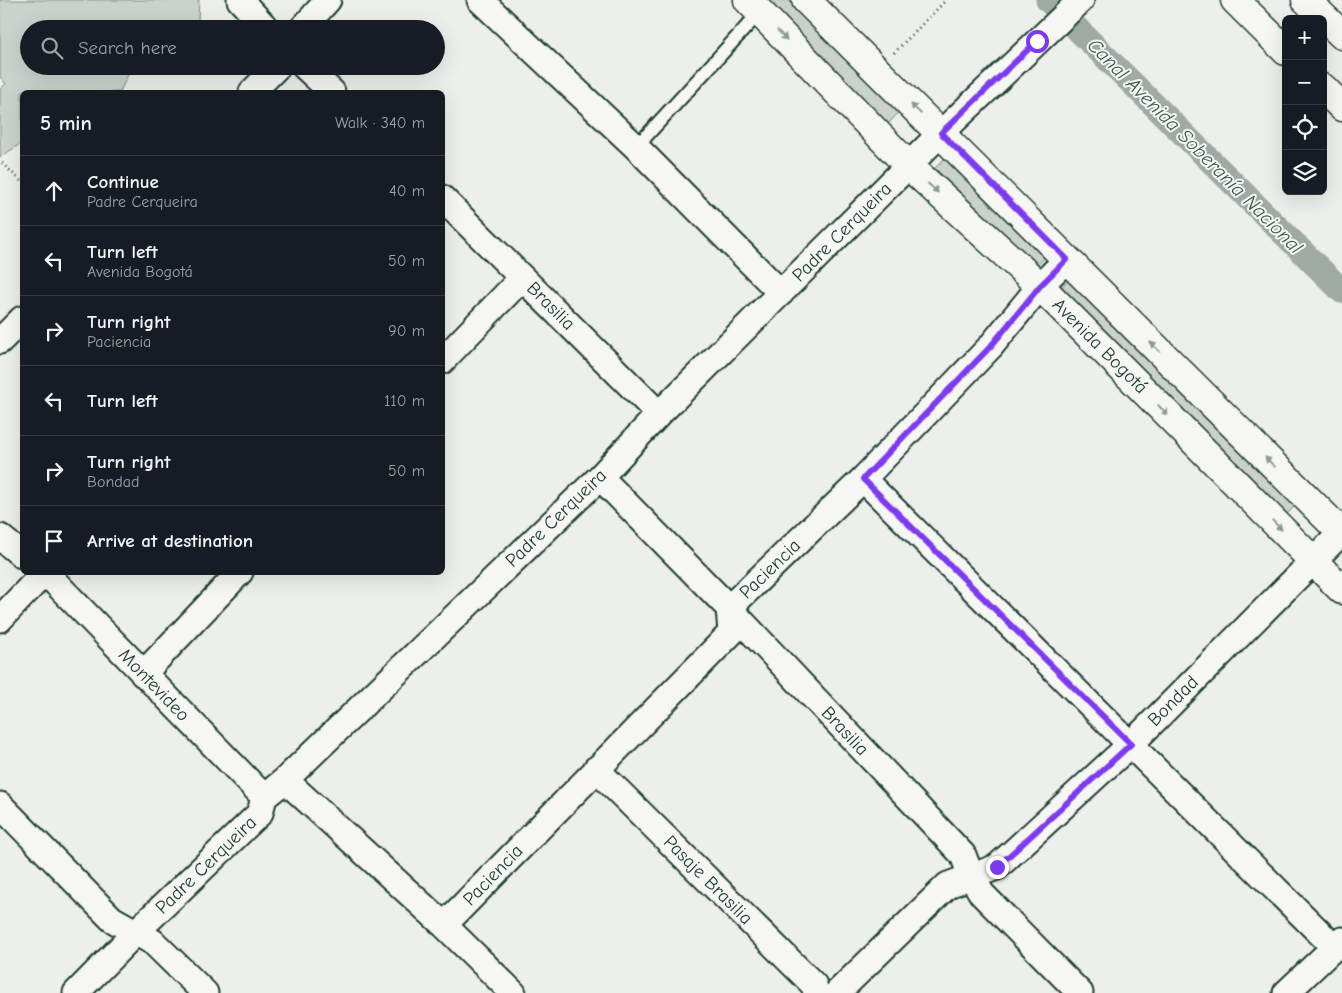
<!DOCTYPE html>
<html lang="en">
<head>
<meta charset="utf-8">
<style>
  body { margin:0; font-family:"Comic Neue",sans-serif; background:#20242c; color:#f1f3f6 }
  .controls { position:absolute; right:15px; top:15px; display:grid; overflow:hidden; border-radius:8px; box-shadow:0 5px 20px #0002 }
  .controls button { width:45px; height:45px; display:grid; place-items:center; padding:0; border:0; border-bottom:1px solid #363941; background:#171b24; color:#f1f3f6; font:25px sans-serif }
  .stop { position:absolute; width:15px; height:15px; margin:-11px; border:4px solid #7c3aed; border-radius:50%; background:#fff }
  .stop.end { background:#7c3aed; border-color:#fff; box-shadow:0 1px 5px #0008 }
  .list { margin:0; padding:0; list-style:none }
  h2 { display:flex; justify-content:space-between; align-items:center; height:65px; margin:0; padding:0 20px; font-size:21px }
  h2 small { font-size:16px; font-weight:400; color:#9ea1a6 }
  .list li { display:grid; grid-template-columns:32px 1fr auto; gap:15px; align-items:center; box-sizing:border-box; height:70px; padding:0 20px; border-top:1px solid #363941 }
  .list b { display:block; font-size:19px; white-space:nowrap }
  .list p { margin:0; font-size:16px; white-space:nowrap; color:#9ea1a6 }
  .list em { font-size:16px; font-style:normal; color:#9ea1a6 }
  .icon { flex:none; width:28px; height:28px; fill:none; stroke:currentColor; stroke-width:2; stroke-linecap:round; stroke-linejoin:round }
  .map { position:relative; flex:none; width:1342px; height:993px; overflow:hidden }
  .search { position:absolute; background:#171b24; box-shadow:0 5px 20px #0002; left:20px; top:20px; width:425px; height:55px; display:flex; align-items:center; gap:12px; box-sizing:border-box; padding:0 18px; border-radius:28px; color:#9ea1a6; font-size:19px }
  .panel { position:absolute; background:#171b24; box-shadow:0 5px 20px #0002; left:20px; top:90px; width:425px; height:485px; border-radius:8px }
  .map>svg:first-child { display:block }
  .green { fill:#cbd2cc; stroke:#758880 }
  .lines { fill:none; stroke-linecap:round; stroke-linejoin:round }
  .canal { stroke:#9faaa4; stroke-width:25 }
  .lane-casing { stroke:#1f3d34; stroke-width:16 }
  .street-casing { stroke:#1f3d34; stroke-width:29 }
  .secondary-casing { stroke:#1f3d34; stroke-width:31 }
  .path { stroke:#1f3d34; stroke-width:3; stroke-dasharray:1 4; stroke-linecap:butt }
  .lane { stroke:#f6f6f2; stroke-width:12 }
  .street { stroke:#f6f6f2; stroke-width:25 }
  .secondary { stroke:#f6f6f2; stroke-width:28 }
  .oneway { fill:#8a9a93 }
  .route { stroke:#7c3aed; stroke-width:6 }
  .labels { text-anchor:middle; dominant-baseline:central; stroke-width:4; stroke-linejoin:round; paint-order:stroke }
  .street-label { font-size:19px; fill:#1f3d34; stroke:#f6f6f2 }
  .water-label { font-size:20px; font-style:italic; fill:#3f5850; stroke:#f6f6f2 }
</style>
</head>
<body>
<div class="map">
<svg width="1342" height="993" viewBox="0 0 1342 993">
  <rect width="100%" height="100%" fill="#edefea"/>
  <filter id="ink" filterUnits="userSpaceOnUse"><feTurbulence type="fractalNoise" baseFrequency=".02" numOctaves="2"/><feDisplacementMap in="SourceGraphic" scale="10" xChannelSelector="R" yChannelSelector="G"/><feConvolveMatrix kernelMatrix="1 2 1 2 8 2 1 2 1" color-interpolation-filters="sRGB"/></filter>
  <g filter="url(#ink)">
    <path class="green" d="M0,0H199L198,20L190,29H29V66H132L120,92H22V143L0,157V89L6,84L0,77Z
      M761,0H788L900,111L887,125Z
      M949,154L1049,254L1035,267L935,168Z
      M1071,277L1297,504L1283,518L1058,291Z"/>
    <g class="lines">
      <path class="canal" d="M1048,0L1342,291"/>
      <g class="lane-casing">
        <path id="lane" d="M636,147L760,12"/>
      </g>
      <g class="street-casing">
        <path id="street" d="M240,0L267,29
          M480,0L636,147L781,293
          M302,29L328,0
          M304,66L332,92
          M252,92L278,66
          M442,198L659,414
          M0,341L22,319
          M442,361L522,278
          M600,477L729,608L963,855L971,876L982,894L1080,993
          M863,479L1335,948
          M0,537L22,555
          M45,572L264,797
          M0,619L45,572
          M143,674L240,572
          M596,769L814,985L816,993
          M285,780L444,925L513,993
          M0,805L112,919L153,942L205,993
          M444,925L731,633L729,608L863,479L991,346L1040,286L1067,259
          M76,993L135,933L260,813L264,797L285,780L600,477L659,414L941,133L1081,0
          M837,993L948,885L997,867L1131,744L1341,533
          M1286,993L1342,940"/>
      </g>
      <g class="secondary-casing">
        <path id="secondary" d="M748,0L909,166L1040,286L1342,590
          M806,0L1342,533
          M1235,0L1286,51
          M1306,0L1342,35
          M1323,88L1342,107"/>
      </g>
      <path class="path" d="M894,53L946,0
        M2,163L22,182"/>
      <use href="#lane" class="lane"/>
      <use href="#street" class="street"/>
      <use href="#secondary" class="secondary"/>
    </g>
    <defs><path id="oneway-solid" d="M-6-.8H1V-3.2L6.5 0L1 3.2V.8H-6Z" transform="scale(1.25)"/></defs>
    <g class="oneway">
      <use href="#oneway-solid" transform="translate(782 35) rotate(46)"/>
      <use href="#oneway-solid" transform="translate(916 109) rotate(-136)"/>
      <use href="#oneway-solid" transform="translate(933 188) rotate(42)"/>
      <use href="#oneway-solid" transform="translate(1155 347) rotate(-135)"/>
      <use href="#oneway-solid" transform="translate(1163 410) rotate(45)"/>
      <use href="#oneway-solid" transform="translate(1270 462) rotate(-135)"/>
      <use href="#oneway-solid" transform="translate(1277 525) rotate(45)"/>
    </g>
  </g>
  <g class="lines" filter="url(#ink)">
    <path class="route" d="M997,867L1131,744L863,479L991,346L1040,286L1067,259L941,133L1037,41"/>
  </g>
  <g class="labels">
    <g class="street-label">
      <text transform="translate(842 232) rotate(-45)">Padre Cerqueira</text>
      <text transform="translate(551 306) rotate(45)">Brasilia</text>
      <text transform="translate(1100 346) rotate(45)">Avenida Bogotá</text>
      <text transform="translate(556 518) rotate(-44)">Padre Cerqueira</text>
      <text transform="translate(770 569) rotate(-44)">Paciencia</text>
      <text transform="translate(154 685) rotate(46)">Montevideo</text>
      <text transform="translate(1173 701) rotate(-45)">Bondad</text>
      <text transform="translate(845 731) rotate(47)">Brasilia</text>
      <text transform="translate(206 865) rotate(-44)">Padre Cerqueira</text>
      <text transform="translate(493 875) rotate(-46)">Paciencia</text>
      <text transform="translate(708 880) rotate(45)">Pasaje Brasilia</text>
    </g>
    <g class="water-label">
      <text transform="translate(1195 146) rotate(45)">Canal Avenida Soberanía Nacional</text>
    </g>
  </g>
</svg>
<div class="controls">
<button>+</button>
<button>−</button>
<button><svg class="icon" aria-label="locate" viewBox="0 0 24 24"><circle cx="12" cy="12" r="6"/><path d="M12 2v4M12 18v4M2 12h4M18 12h4"/></svg></button>
<button><svg class="icon" aria-label="layers" viewBox="0 0 24 24"><path d="M12 4l9 5-9 5-9-5zM3 14l9 5 9-5"/></svg></button>
</div>
<div class="stop" style="left:1037px;top:41px"></div>
<div class="stop end" style="left:997px;top:867px"></div>
<div class="search"><svg class="icon" aria-label="search" viewBox="0 0 24 24"><circle cx="10" cy="10" r="6"/><path d="M15 15l6 6"/></svg>Search here</div>
<section class="panel">
<h2>5 min<small>Walk · 340 m</small></h2>
<ul class="list">
<li><svg class="icon" aria-label="ahead" viewBox="0 0 24 24"><path d="M12 20V5M6 11l6-6 6 6"/></svg><div><b>Continue</b><p>Padre Cerqueira</p></div><em>40 m</em></li>
<li><svg class="icon" aria-label="left" viewBox="0 0 24 24"><path d="M17 20v-9H6M10 6l-5 5 5 5"/></svg><div><b>Turn left</b><p>Avenida Bogotá</p></div><em>50 m</em></li>
<li><svg class="icon" aria-label="right" viewBox="0 0 24 24"><path d="M7 20v-9h11M14 6l5 5-5 5"/></svg><div><b>Turn right</b><p>Paciencia</p></div><em>90 m</em></li>
<li><svg class="icon" aria-label="left" viewBox="0 0 24 24"><path d="M17 20v-9H6M10 6l-5 5 5 5"/></svg><div><b>Turn left</b></div><em>110 m</em></li>
<li><svg class="icon" aria-label="right" viewBox="0 0 24 24"><path d="M7 20v-9h11M14 6l5 5-5 5"/></svg><div><b>Turn right</b><p>Bondad</p></div><em>50 m</em></li>
<li><svg class="icon" aria-label="arrive" viewBox="0 0 24 24"><path d="M6 21V4h12l-3 4 3 4H6"/></svg><div><b>Arrive at destination</b></div></li>
</ul>
</section>
</div>
</body>
</html>
